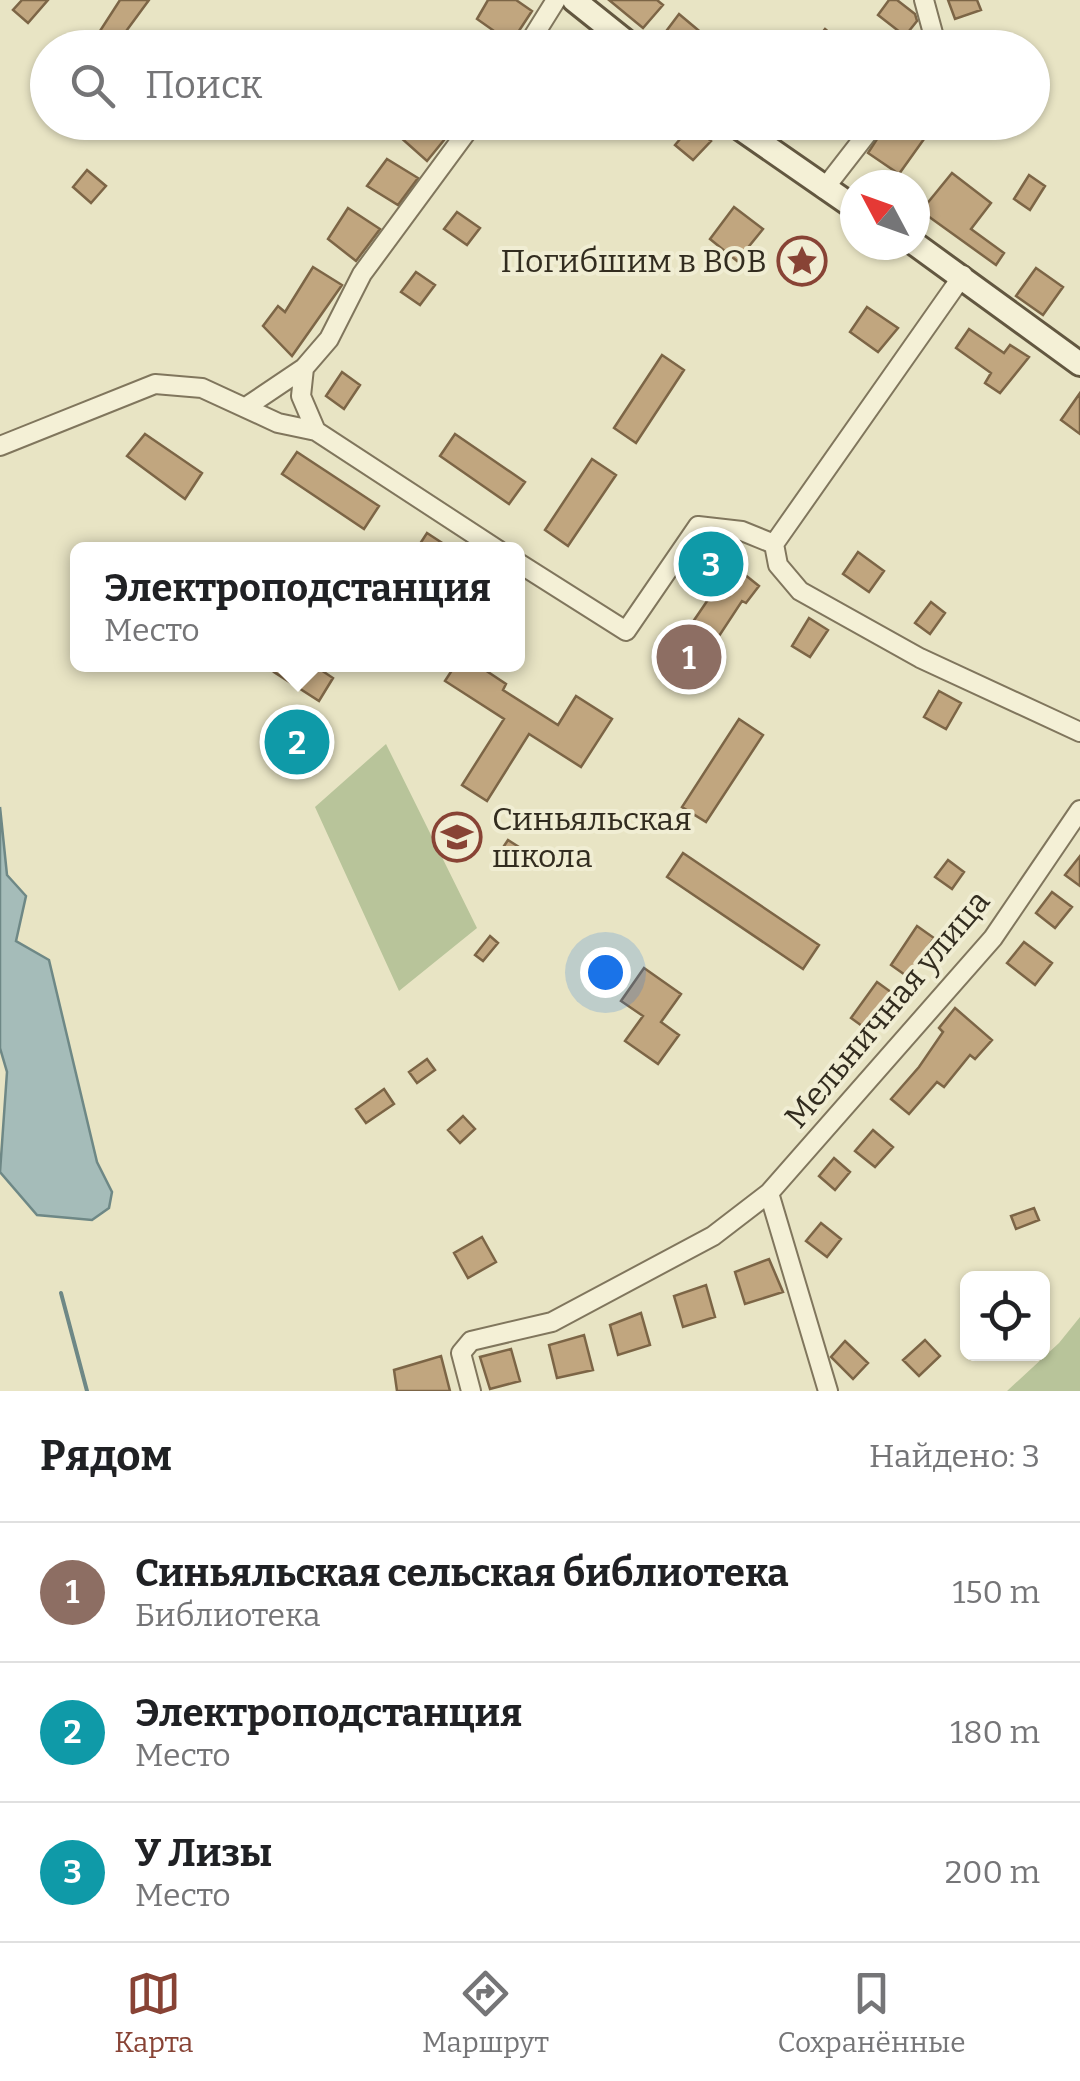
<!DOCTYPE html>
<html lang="ru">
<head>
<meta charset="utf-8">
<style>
  body { margin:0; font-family:Bitter,serif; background:#f2f2f2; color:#202124 }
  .controls { position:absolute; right:30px; bottom:30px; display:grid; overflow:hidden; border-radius:15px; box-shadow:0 2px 8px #0004 }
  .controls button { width:90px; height:90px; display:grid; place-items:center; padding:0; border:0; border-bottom:2px solid #e0e0e0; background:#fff; color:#202124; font:50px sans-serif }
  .compass { position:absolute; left:840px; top:170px; width:90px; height:90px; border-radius:50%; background:#fff; box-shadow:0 2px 8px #0004; rotate:311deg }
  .you { position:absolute; left:605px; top:972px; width:35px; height:35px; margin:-25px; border:8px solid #fff; border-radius:50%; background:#1a73e8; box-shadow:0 0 0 15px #1a73e833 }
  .badge { display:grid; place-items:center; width:65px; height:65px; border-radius:50%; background:#884335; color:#fff; font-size:32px; font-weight:700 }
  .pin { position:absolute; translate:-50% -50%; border:5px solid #fff; box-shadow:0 2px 10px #0006 }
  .popup { position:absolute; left:70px; top:542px; width:455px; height:130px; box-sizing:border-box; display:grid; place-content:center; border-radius:15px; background:#fff; filter:drop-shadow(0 2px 8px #0005); font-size:32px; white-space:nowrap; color:#757577 }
  .popup b { font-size:38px; color:#202124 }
  .popup::after { content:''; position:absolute; left:50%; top:100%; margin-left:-20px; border:20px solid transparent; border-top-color:#fff }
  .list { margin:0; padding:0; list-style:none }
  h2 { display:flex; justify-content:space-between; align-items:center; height:130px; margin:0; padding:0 40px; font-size:42px }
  h2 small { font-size:32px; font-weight:400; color:#757577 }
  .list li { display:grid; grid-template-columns:65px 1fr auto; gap:30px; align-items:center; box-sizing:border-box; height:140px; padding:0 40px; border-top:2px solid #e0e0e0 }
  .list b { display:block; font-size:38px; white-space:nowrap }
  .list p { margin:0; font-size:32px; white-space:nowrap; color:#757577 }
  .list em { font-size:32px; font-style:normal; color:#757577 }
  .icon { flex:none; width:55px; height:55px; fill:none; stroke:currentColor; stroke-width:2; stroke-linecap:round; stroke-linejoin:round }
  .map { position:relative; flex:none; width:1080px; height:1391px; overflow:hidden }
  .search { position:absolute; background:#fff; box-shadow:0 2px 8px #0004; left:30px; right:30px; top:30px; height:110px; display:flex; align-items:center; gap:25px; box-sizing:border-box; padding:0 35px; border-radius:55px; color:#757577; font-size:38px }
  .sheet { height:550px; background:#fff }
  nav { display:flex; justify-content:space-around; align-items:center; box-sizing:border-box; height:140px; border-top:2px solid #e0e0e0; background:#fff; font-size:28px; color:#757577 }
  nav a { display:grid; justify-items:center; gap:5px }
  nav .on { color:#884335 }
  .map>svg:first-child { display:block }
  .green { fill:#b8c49a }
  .water { fill:#a5bcb9; stroke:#6e8886; stroke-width:2.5 }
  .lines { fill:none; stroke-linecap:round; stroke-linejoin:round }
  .stream { stroke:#6e8886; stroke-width:4 }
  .building { fill:#c1a67f; stroke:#7c6546; stroke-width:2.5 }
  .street-casing { stroke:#80765d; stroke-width:22 }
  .secondary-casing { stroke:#625740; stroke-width:28 }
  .street { stroke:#f4f0d6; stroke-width:18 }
  .secondary { stroke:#f4f0d6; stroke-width:22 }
  .labels { text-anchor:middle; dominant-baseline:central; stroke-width:8; stroke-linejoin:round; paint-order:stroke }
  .poi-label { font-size:32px; fill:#322c1f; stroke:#f0edd3; text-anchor:end }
  .street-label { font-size:32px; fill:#322c1f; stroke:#f0edd3 }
</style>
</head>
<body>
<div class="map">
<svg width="1080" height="1391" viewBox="0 0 1080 1391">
  <rect width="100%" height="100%" fill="#e8e4c4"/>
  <path class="green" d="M386,744L477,928L399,991L315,807Z
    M1080,1317V1391H1007L1059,1343Z"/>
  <path class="water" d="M0,807L7,875L26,896L16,941L49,960L97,1162L112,1192L109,1208L92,1220L37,1215L0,1172L7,1072L0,1048Z"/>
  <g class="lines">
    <path class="stream" d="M61,1293L87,1391"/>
  </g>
  <path class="building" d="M22,0H48L28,23L13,10Z
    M120,0H149L124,34L132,40L126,48H89Z
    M488,0H516L532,11L511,43L477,19Z
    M609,0H657L663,5L643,28Z
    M889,0H897L915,14L917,21L905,36L878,15Z
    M948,0H977L981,10L955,19Z
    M679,14L704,35L694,48H681L664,34Z
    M825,29L848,48H810Z
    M566,33L587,48H557Z
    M409,122H443L453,129L427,161L399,136Z
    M816,122H848L837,138Z
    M888,122H915L929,132L899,174L868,153Z
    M692,125L711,141L693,160L675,145Z
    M387,159L418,178L398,205L367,186Z
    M87,170L106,186L91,203L73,187Z
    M952,173L991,203L971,229L1004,253L996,265L921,211Z
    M1029,175L1045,186L1030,210L1014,199Z
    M734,207L763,229L737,261L710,239Z
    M348,208L380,229L356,261L328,239Z
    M457,212L480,228L467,245L444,229Z
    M313,267L342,285L292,356L263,326L278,306L285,312Z
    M1036,268L1063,287L1043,315L1016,296Z
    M416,272L435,285L420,305L401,292Z
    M867,307L898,328L878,352L850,332Z
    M969,329L1004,353L1010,345L1029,357L1000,393L985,383L991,373L956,348Z
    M662,355L684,370L636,443L614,428Z
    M342,372L360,385L344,409L326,396Z
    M1080,393V434L1061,420Z
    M145,434L202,473L185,499L127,456Z
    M455,434L525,482L509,504L440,456Z
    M297,452L379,506L364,529L282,474Z
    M592,459L616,475L568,546L545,530Z
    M427,533L453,550H416Z
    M709,546L759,586L746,603L742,601L694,674L669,657L718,585L694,567Z
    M858,552L884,571L869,592L843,574Z
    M931,602L945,613L930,634L915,623Z
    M809,618L828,630L810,657L792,646Z
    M279,664H312L333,678L319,701L274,672Z
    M456,664H476L506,684L503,690L558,725L576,696L612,719L581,767L529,734L487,801L462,785L504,719L445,681Z
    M939,691L961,703L946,729L924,717Z
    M739,719L763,735L706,822L682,807Z
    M300,730L309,738L295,755L286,745Z
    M508,840L527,852L519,864L500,852Z
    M683,853L819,945L803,969L667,877Z
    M1080,856V886L1065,875Z
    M948,860L964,872L952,889L935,877Z
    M1052,892L1072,907L1055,928L1036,913Z
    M917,926L934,938L908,977L891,965Z
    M490,936L498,943L483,961L475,955Z
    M1024,942L1052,963L1035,985L1007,963Z
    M644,968L681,994L661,1022L679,1035L658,1064L625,1041L643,1016L621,1001Z
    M877,982L895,995L869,1031L851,1018Z
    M955,1008L992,1040L975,1059L970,1055L944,1087L937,1082L909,1114L891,1099L919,1067L943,1032L939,1028Z
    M427,1059L435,1070L417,1083L409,1072Z
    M384,1089L394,1104L366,1123L356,1109Z
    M463,1116L475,1129L460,1143L448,1130Z
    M873,1130L893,1147L875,1167L855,1151Z
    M834,1158L850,1172L835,1190L819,1176Z
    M1034,1208L1039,1220L1016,1229L1011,1216Z
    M821,1223L841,1239L827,1257L806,1241Z
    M482,1237L496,1262L468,1278L454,1253Z
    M769,1259L783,1292L745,1304L735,1272Z
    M706,1285L715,1317L683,1327L674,1296Z
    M641,1313L650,1345L618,1355L610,1325Z
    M584,1335L593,1370L557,1378L549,1345Z
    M925,1340L940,1356L919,1376L903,1360Z
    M845,1341L868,1363L853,1379L831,1357Z
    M511,1349L520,1381L490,1389L480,1357Z
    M441,1356L450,1391H397L394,1370Z"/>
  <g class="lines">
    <g class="street-casing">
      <path id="street" d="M924,0L937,48
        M526,48L556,0
        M824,189L876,122
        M963,275L774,544L778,565L800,591L920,658L1080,732
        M246,407L304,368
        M316,431L301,396L304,368L329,339L362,274L474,122
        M0,446L155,384L202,388L278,423L316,431L498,550
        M517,562L626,631L698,526L742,531L774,544
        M769,1193L828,1391
        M471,1391L461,1353L471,1341L552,1322L713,1236L769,1193L993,938L1080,810"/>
    </g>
    <g class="secondary-casing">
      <path id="secondary" d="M574,0L634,48
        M731,122L855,208
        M915,244L1080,364"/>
    </g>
    <use href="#street" class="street"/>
    <use href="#secondary" class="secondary"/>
  </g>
  <defs>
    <g id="sight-ring" transform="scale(2.5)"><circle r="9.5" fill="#f0edd3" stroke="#884335" stroke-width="1.5"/><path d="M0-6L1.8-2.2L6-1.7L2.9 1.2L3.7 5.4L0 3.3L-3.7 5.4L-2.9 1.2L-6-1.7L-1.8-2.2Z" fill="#884335"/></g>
    <g id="school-ring" transform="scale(2.5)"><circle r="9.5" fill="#f0edd3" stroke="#884335" stroke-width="1.5"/><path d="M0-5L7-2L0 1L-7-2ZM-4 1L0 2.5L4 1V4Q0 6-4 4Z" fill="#884335"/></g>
  </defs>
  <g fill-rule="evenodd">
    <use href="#sight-ring" x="802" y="261"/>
    <use href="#school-ring" x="457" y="837"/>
  </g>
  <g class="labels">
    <g class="poi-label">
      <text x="767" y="261">Погибшим в ВОВ</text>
      <text x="492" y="819" text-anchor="start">Синьяльская<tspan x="492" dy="37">школа</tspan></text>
    </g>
    <g class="street-label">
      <text transform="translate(887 1009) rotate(-50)">Мельничная улица</text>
    </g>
  </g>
</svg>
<div class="controls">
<button><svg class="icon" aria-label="locate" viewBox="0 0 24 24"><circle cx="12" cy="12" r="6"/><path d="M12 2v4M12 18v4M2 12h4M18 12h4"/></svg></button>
</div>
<svg class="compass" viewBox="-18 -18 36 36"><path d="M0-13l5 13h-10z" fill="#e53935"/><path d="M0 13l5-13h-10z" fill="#757577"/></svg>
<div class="you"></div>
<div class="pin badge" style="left:689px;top:657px;background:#8d6e63">1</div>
<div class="pin badge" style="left:297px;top:742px;background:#0f9aa8">2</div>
<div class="popup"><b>Электроподстанция</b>Место</div>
<div class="pin badge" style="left:711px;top:564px;background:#0f9aa8">3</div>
<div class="search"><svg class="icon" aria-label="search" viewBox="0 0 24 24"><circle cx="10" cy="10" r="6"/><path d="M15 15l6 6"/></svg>Поиск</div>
</div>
<section class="sheet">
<h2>Рядом<small>Найдено: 3</small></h2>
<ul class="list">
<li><span class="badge" style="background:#8d6e63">1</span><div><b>Синьяльская сельская библиотека</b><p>Библиотека</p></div><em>150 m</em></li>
<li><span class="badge" style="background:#0f9aa8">2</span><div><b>Электроподстанция</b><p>Место</p></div><em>180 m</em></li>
<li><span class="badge" style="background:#0f9aa8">3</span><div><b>У Лизы</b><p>Место</p></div><em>200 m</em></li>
</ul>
</section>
<nav>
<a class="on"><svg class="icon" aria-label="map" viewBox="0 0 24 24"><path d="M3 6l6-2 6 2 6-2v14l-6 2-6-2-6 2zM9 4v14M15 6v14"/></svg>Карта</a>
<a><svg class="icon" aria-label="directions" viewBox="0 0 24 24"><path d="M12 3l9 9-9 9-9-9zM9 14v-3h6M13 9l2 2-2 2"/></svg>Маршрут</a>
<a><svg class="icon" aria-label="saved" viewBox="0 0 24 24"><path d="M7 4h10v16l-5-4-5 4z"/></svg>Сохранённые</a>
</nav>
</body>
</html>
